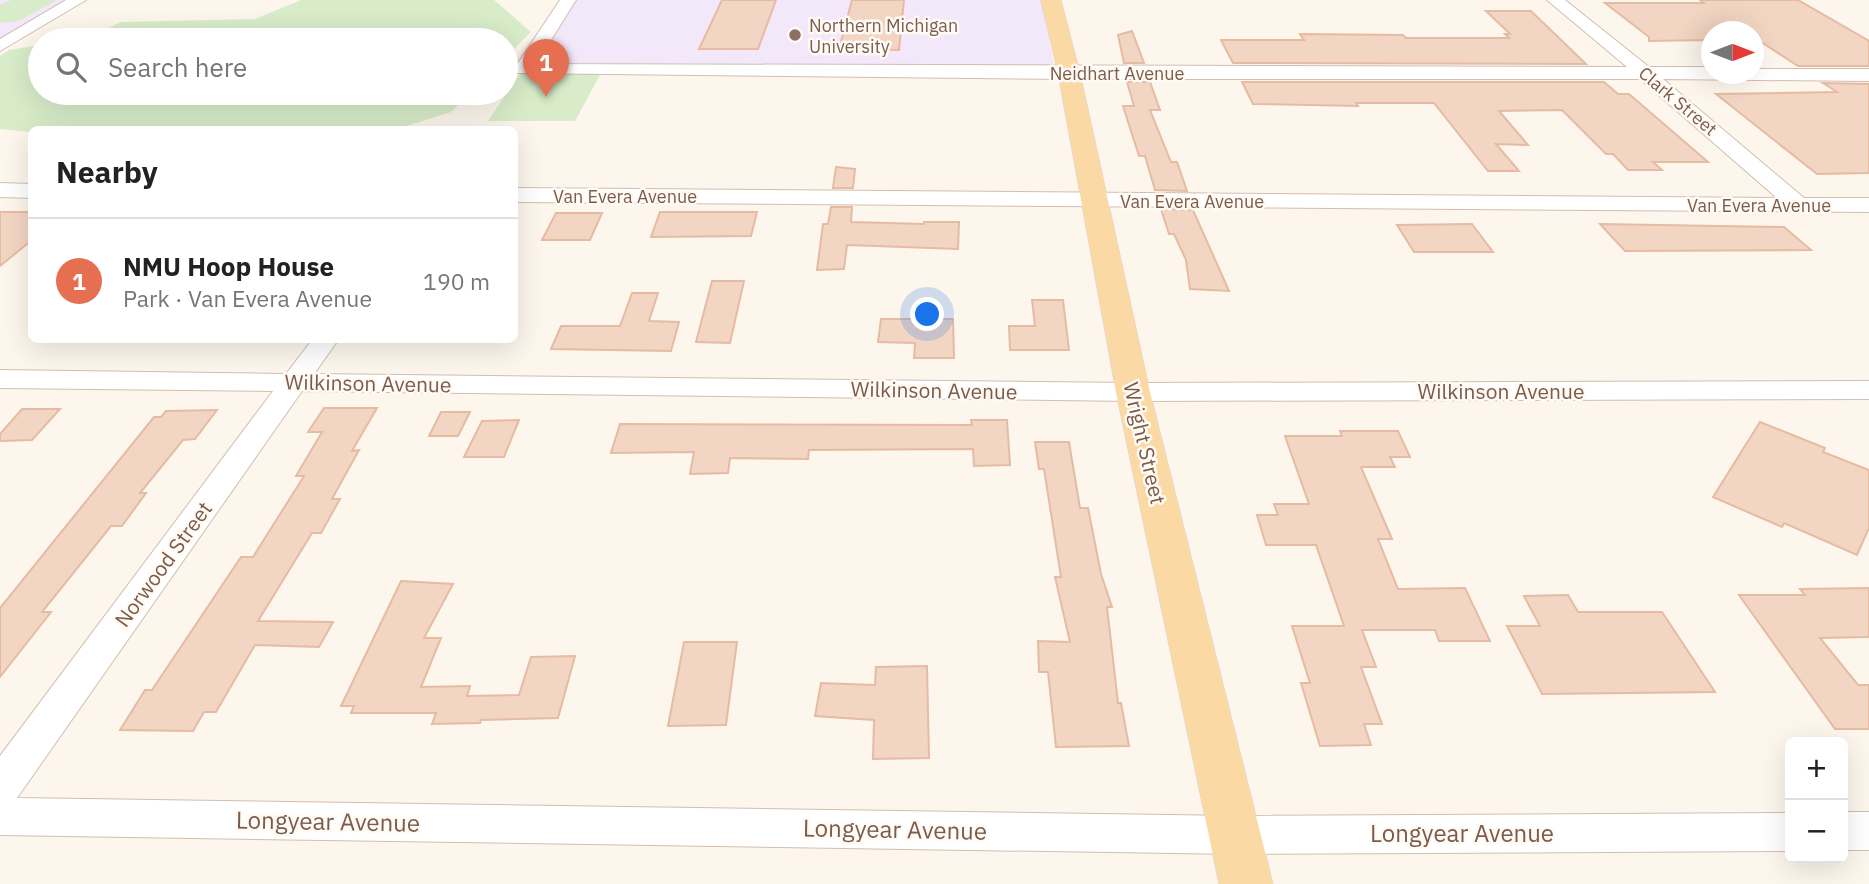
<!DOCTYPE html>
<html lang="en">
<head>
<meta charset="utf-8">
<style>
  body { margin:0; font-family:"IBM Plex Sans",sans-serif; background:#f2f2f2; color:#222 }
  .controls { position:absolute; right:21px; bottom:21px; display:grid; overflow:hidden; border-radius:10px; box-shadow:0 7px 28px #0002 }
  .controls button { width:63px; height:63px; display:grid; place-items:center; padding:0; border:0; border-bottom:2px solid #e0e0e0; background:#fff; color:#222; font:35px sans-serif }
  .compass { position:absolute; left:1701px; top:21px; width:63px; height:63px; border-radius:50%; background:#fff; box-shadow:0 7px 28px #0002; rotate:90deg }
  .you { position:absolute; left:928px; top:315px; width:24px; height:24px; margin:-18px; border:5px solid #fff; border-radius:50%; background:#1a73e8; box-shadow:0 0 0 10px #1a73e833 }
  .badge { display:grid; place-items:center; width:46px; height:46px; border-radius:50%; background:#e76f51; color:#fff; font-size:23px; font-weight:700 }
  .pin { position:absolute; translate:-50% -58px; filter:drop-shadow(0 2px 4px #0008) }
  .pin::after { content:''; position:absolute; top:37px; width:24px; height:21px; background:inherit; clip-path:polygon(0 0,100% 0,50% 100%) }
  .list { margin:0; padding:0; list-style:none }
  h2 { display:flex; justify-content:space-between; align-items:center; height:91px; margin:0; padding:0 28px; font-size:30px }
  h2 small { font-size:23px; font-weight:400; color:#767676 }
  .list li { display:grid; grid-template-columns:46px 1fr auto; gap:21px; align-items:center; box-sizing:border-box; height:126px; padding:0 28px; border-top:2px solid #e0e0e0 }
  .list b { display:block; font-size:26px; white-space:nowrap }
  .list p { margin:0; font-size:23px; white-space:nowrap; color:#767676 }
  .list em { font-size:23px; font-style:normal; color:#767676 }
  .icon { flex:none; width:38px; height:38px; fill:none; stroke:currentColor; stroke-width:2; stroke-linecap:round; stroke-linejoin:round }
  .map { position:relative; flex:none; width:1869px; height:884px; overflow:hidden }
  .search { position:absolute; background:#fff; box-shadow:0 7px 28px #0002; left:28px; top:28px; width:490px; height:77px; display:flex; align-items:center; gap:18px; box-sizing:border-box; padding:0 24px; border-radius:38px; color:#767676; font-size:26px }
  .panel { position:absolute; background:#fff; box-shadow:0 7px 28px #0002; left:28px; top:126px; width:490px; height:217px; border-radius:10px }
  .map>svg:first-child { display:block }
  .education { fill:#f3e8fa }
  .green { fill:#d8ecc9 }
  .building { fill:#f3d5c3; stroke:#e6bba3; stroke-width:2 }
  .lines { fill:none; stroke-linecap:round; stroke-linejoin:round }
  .minor-casing { stroke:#d1beb0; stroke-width:2 }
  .major-casing { stroke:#dad1cd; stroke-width:1 }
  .minor { fill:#fff; fill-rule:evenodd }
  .major { fill:#fbd9a5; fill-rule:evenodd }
  .education-dot { fill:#8d6e63; stroke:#fffaf3; stroke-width:2.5 }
  .labels { text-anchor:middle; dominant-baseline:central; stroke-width:5; stroke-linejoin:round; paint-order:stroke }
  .far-education-label { font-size:18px; fill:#785e54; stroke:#fffaf3; text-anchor:start }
  .far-street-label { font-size:18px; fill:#7a5c4d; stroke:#fffaf3 }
  .street-label { font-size:21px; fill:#7a5c4d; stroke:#fffaf3 }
  .near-street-label { font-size:24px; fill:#7a5c4d; stroke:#fffaf3 }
</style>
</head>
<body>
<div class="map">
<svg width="1869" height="884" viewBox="0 0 1869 884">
  <rect width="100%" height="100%" fill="#fdf6ec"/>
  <path class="education" d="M0,0H70L0,40Z
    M567,0H1042L1055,72L517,70Z"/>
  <path class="green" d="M11,0H57L19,21L0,23V5Z
    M301,0H494L531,32L506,57V40H68L91,36L121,22L255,19Z
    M40,45V93H470L451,112L397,129L32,130L31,132L0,129V56L9,50Z
    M601,73L575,121H488L520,74Z"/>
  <path class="building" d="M722,0H776L758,49H699Z
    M852,0H904L899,50L839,49Z
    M1700,0H1798L1869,41V66H1798L1758,40H1754V32H1712V40L1649,41V37L1605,3H1704Z
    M1486,11H1531L1586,64L1233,63L1221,40H1304L1300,34L1403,35L1406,38H1509L1505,34H1510Z
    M1132,31L1144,63H1124L1118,35Z
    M1127,82H1150L1160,110H1150L1171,162H1177L1187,191L1155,190L1145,156H1139L1123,106H1134Z
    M1242,82H1604L1618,94H1629L1708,162H1653L1662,170H1628L1613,154H1606L1562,110L1499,111L1528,145L1496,144L1519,171H1488L1434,103H1356L1358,106L1253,104Z
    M1823,83L1869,84V173L1817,174L1716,94L1837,92Z
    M836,167L855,169L853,188H833Z
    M831,207H852L851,222L924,224V222H959L958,249L847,245L844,269L817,270L823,224H828Z
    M1161,209L1193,210L1229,291L1190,289L1186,260L1174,234H1169Z
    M0,212H32V240L0,266Z
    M660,212H757L751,236L651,237Z
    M556,213H602L590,240H542Z
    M1472,224L1493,252H1414L1397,225Z
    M1600,224L1784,227L1811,250L1625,251Z
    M712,281H744L730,343L696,342Z
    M632,293H658L649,321L679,322L671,351L551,349L561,326H620Z
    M1032,300H1063L1069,350H1010L1009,326H1035Z
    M881,319H953L954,358H914L915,343L878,342Z
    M324,408H377L352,451L359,450L332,499H340L321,533H312L258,621L333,622L319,647L255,645L216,712H204L193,731L120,730L145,690H152L241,557H253L304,476H296L322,432H308Z
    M22,409H60L32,440L0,441V434Z
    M217,410L195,439L183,440L140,493H146L122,526H111L42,612H51L0,677V608L154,417H161L166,411Z
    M441,412H470L458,436H429Z
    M519,420L504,457H464L482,421Z
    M971,420H1007L1010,465L974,466L973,449L809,450L808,459L730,458L728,473L690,474L694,452L611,453L620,424L972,425Z
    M1760,422L1825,448L1823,452L1869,470V528L1857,555L1784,523L1782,527L1713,497Z
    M1340,431H1398L1410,457H1390L1395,467H1361L1392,539H1378L1398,589L1465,588L1490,641H1439L1435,630H1362L1376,667H1361L1382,724H1364L1371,745L1320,746L1301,683H1310L1292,626H1344L1316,545H1266L1257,515H1278L1274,504H1309L1285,436H1342Z
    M1035,442H1069L1080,508H1088L1101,574L1112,607H1107L1118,703H1121L1129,746L1056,747L1048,672H1039L1038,641L1070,642L1055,577H1061L1044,469H1039Z
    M401,581L453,584L424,638H441L421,687L470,686L467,696L519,695L531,657L575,656L558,718L481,720L480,723L432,724L436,713H351L354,706H341Z
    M1869,588V637L1820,638L1858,685H1869V729H1835L1739,595H1805L1800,589Z
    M1568,595L1578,612H1662L1715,692L1542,694L1507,626H1540L1524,596Z
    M684,642H737L726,725L668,726Z
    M927,666L929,758L873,759L874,720L815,716L821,683L875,685L876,667Z"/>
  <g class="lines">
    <g class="minor-casing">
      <path id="minor" d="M66,0H86L0,51V39Z
        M560,0H576L536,64L1627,67L1547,0H1565L1649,67H1712V74H1754V69H1869V81L1663,79L1804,198H1869V212L514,202V188L1777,198L1640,79H1069L517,73L514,69Z
        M0,183L32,184V198L0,197Z
        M312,340H338L314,374L1133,383L1869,381V399L1133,401L302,391L17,798L1236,816L1790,813V851L1236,854L0,835V756L273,391L0,388V370L286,374Z
        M1843,812H1869V850H1843Z"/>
    </g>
    <g class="major-casing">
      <path id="major" d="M1041,0H1061L1080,73L1150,392L1273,884H1219L1116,392L1058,73Z"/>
    </g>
    <use href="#minor" class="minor"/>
    <use href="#major" class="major"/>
  </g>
  <circle class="education-dot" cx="795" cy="35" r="7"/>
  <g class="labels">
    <g class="far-education-label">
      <text x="809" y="25">Northern Michigan<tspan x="809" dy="21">University</tspan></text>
    </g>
    <g class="far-street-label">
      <text x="1117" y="73">Neidhart Avenue</text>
      <text transform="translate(1678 101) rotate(40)">Clark Street</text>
      <text x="625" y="196">Van Evera Avenue</text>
      <text x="1192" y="201">Van Evera Avenue</text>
      <text x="1759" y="205">Van Evera Avenue</text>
    </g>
    <g class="street-label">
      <text transform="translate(368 383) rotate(1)">Wilkinson Avenue</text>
      <text transform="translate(934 390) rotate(1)">Wilkinson Avenue</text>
      <text x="1501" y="391">Wilkinson Avenue</text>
      <text transform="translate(1145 443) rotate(77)">Wright Street</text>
      <text transform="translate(163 564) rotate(-54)">Norwood Street</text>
    </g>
    <g class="near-street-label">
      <text transform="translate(328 821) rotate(1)">Longyear Avenue</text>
      <text transform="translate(895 829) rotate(1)">Longyear Avenue</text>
      <text x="1462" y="833">Longyear Avenue</text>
    </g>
  </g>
</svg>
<div class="controls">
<button>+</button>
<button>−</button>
</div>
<svg class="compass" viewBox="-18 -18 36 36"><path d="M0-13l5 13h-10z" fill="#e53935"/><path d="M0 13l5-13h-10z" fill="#767676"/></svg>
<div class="you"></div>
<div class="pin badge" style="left:546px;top:97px">1</div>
<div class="search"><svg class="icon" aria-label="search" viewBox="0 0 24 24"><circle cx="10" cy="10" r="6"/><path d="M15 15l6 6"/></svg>Search here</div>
<section class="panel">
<h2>Nearby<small></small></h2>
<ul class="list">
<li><span class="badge">1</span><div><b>NMU Hoop House</b><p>Park · Van Evera Avenue</p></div><em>190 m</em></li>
</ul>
</section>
</div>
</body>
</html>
